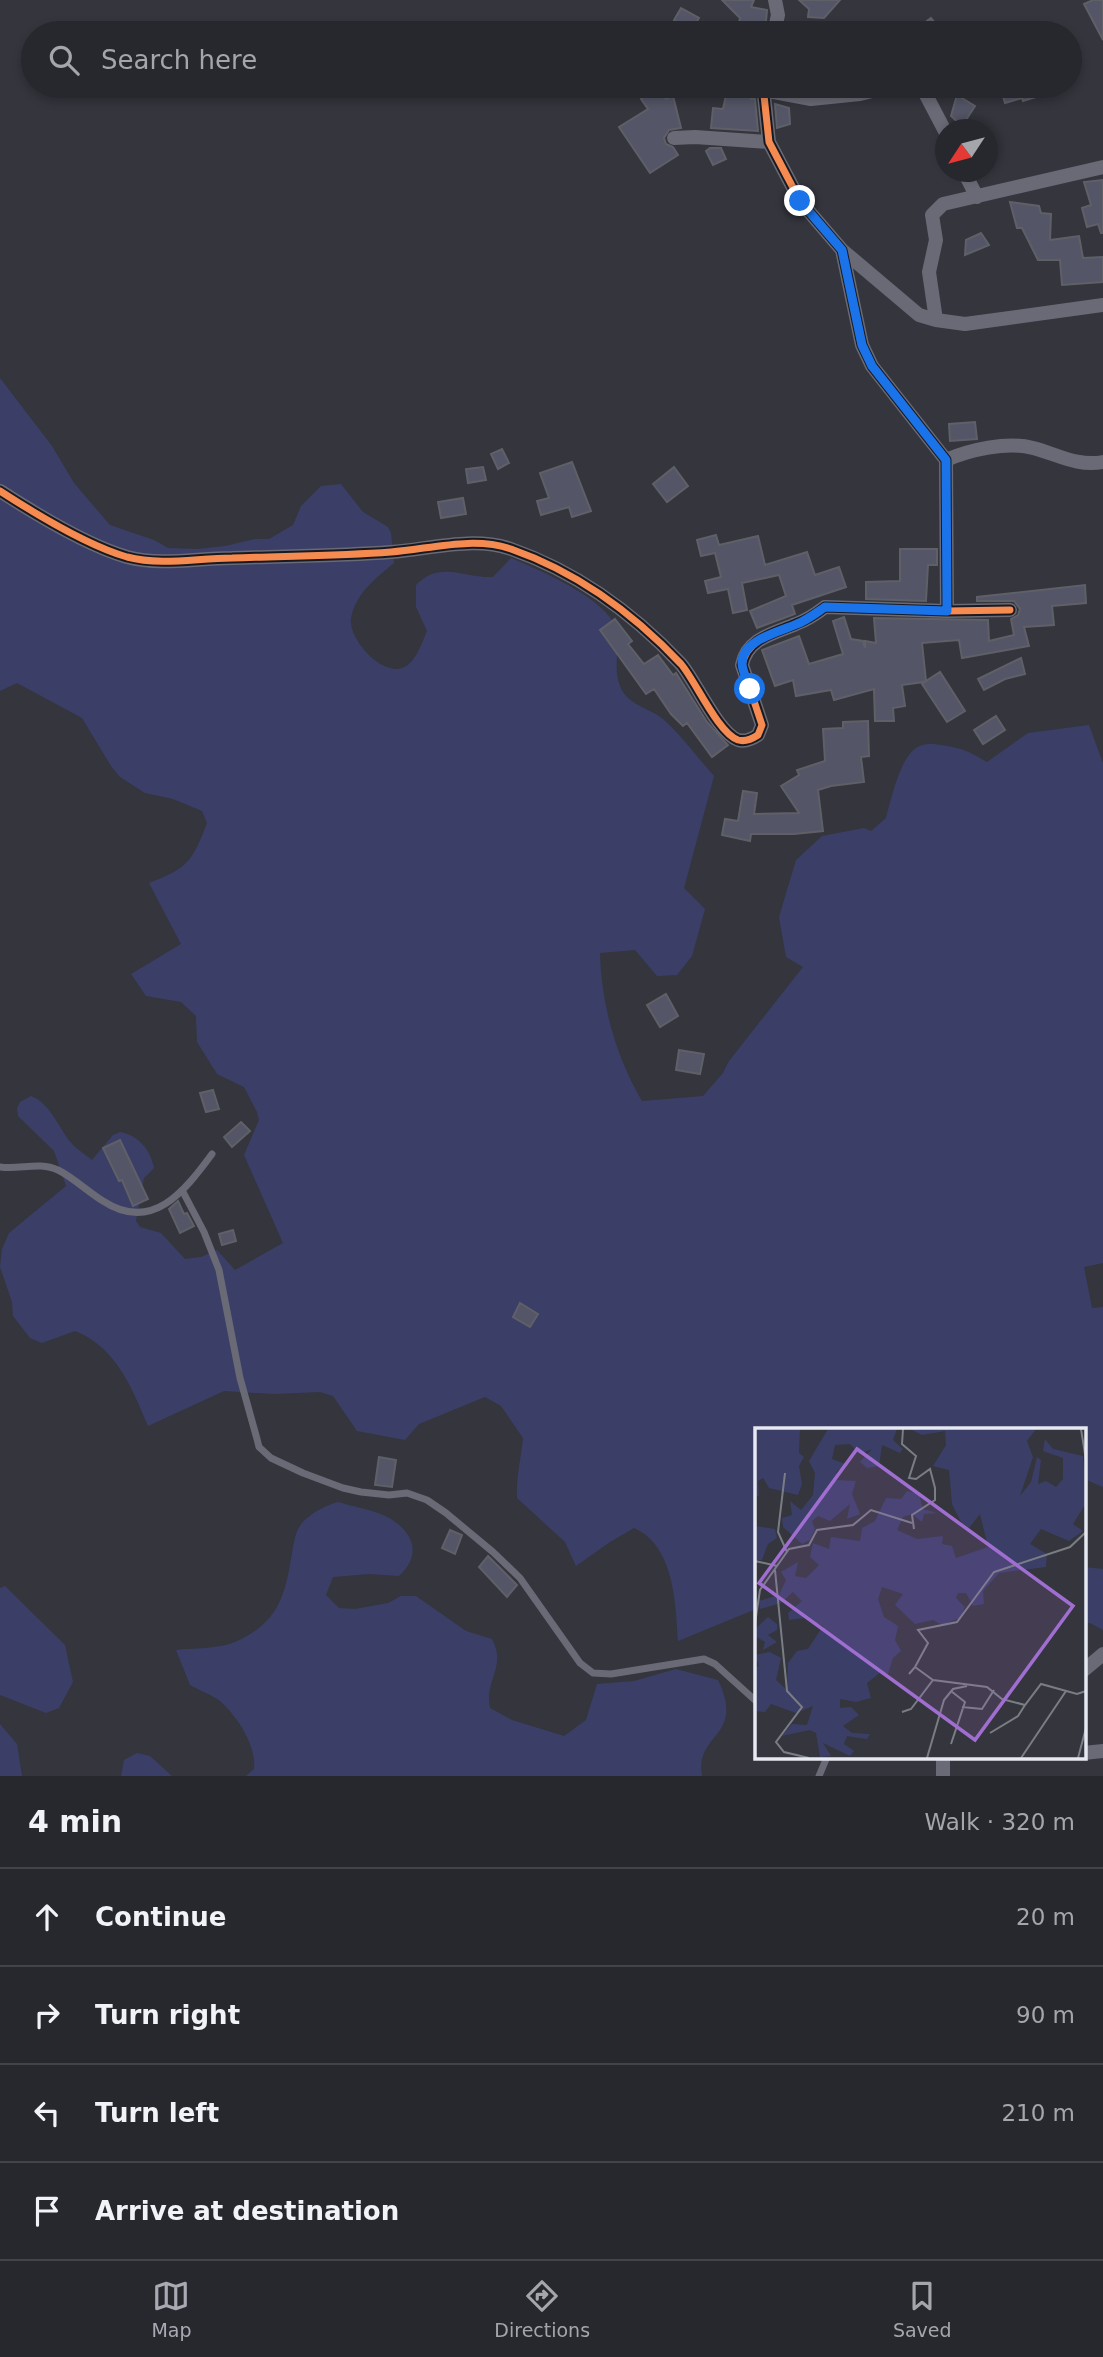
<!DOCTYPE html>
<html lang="en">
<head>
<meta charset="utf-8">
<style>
  body { margin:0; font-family:"DejaVu Sans",sans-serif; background:#2f3036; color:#f1f3f6 }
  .compass { position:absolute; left:935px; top:119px; width:63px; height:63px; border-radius:50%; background:#27282e; box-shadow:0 4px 10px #0003; rotate:234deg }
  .stop { position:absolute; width:21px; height:21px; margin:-16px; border:5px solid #1a73e8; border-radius:50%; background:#fff }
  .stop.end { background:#1a73e8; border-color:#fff; box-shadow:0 2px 7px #0008 }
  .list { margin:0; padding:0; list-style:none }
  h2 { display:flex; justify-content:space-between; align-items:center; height:91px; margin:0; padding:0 28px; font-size:30px }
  h2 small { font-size:23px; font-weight:400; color:#a4a6aa }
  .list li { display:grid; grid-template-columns:46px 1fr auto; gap:21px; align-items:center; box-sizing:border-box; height:98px; padding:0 28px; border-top:2px solid #43444a }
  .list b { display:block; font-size:26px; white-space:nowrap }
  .list em { font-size:23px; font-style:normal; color:#a4a6aa }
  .icon { flex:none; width:38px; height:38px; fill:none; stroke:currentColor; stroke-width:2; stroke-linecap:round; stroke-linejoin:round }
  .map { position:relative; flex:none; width:1103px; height:1776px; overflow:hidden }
  .search { position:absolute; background:#27282e; box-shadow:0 4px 10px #0003; left:21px; right:21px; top:21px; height:77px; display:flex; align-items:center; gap:18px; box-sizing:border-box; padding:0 24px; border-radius:38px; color:#a4a6aa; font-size:26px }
  .sheet { height:483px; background:#27282e }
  nav { display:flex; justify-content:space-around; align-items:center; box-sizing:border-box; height:98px; border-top:2px solid #43444a; background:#27282e; font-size:19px; color:#a4a6aa }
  nav a { display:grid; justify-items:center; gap:4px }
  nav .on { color:#a8a9b3 }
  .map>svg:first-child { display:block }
  .green { fill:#3b3f67 }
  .building { fill:#545567; stroke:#5f6067; stroke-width:2 }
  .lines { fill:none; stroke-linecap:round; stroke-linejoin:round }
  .service { stroke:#696a75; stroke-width:7 }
  .minor { stroke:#696a75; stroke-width:14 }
  .cycleway-casing { stroke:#191a21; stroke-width:11 }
  .cycleway { stroke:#f68b52; stroke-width:7 }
  .route { stroke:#1a73e8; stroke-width:9 }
  .inset-road { fill:none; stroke:#7b7d85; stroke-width:2 }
  .view { fill:#a06ed1; fill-opacity:0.15; stroke:#a06ed1; stroke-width:3.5 }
  .inset-edge { fill:none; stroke:#e6e8f2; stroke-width:3.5 }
</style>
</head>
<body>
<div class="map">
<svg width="1103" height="1776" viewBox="0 0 1103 1776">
  <rect width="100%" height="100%" fill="#34353d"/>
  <path class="green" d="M0,378L52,446L74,483L110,525L154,540L168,548L197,549L225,546L255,539H269L293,525L301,506L321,486L341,484L363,512L388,527L391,533L394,563C376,578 356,593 351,618C347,639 387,684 409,664C418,656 422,642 427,631L416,607V585C440,560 463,578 493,577L511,558C537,569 616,602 617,634C619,655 612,673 623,692C632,706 651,709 663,719C682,736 697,757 714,776L684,888L705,909L692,956L677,975L657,976L635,950L600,953C601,1004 616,1057 642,1101L703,1096L723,1073L729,1061L803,967L786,957L779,917L796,860L822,836L864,828L871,831L886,818C891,800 901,752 920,746C926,743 935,744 941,745C962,748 968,751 987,762L1028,733L1089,725L1103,763V1263L1084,1267L1092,1308L1103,1307V1487L1084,1479V1430H757L756,1609L678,1641C676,1604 674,1545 634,1528L610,1542L576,1566L565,1542L517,1498C516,1477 521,1459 523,1438L501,1406L485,1397L419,1424L405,1440L357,1431L333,1396L320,1392L274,1394L224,1391L148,1426C132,1388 116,1347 75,1331L42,1343L30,1338L13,1316L12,1302L0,1267L2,1249L9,1233L66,1186L54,1151L18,1116L17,1108L20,1102L31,1096C52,1104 59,1130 73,1145C78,1150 86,1155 92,1160L113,1135L120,1132C138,1135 151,1150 154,1168L144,1178L136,1221L140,1227L161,1233L185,1259L201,1257L217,1250L235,1270L283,1243L244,1155L259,1120L257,1112L244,1087L217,1074L197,1042L196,1016L181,1002L146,996L131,974L181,944L149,883C188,868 192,862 207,823L202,811L173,799L145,793L120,777L111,766L82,718L17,683L0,691Z
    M338,1502C354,1507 376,1510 391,1519C415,1534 421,1556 399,1576L369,1574L333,1577L326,1595L339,1608L355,1609L388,1603L401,1596H416L466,1631L492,1639C507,1667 484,1680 490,1708L512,1720L564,1736L586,1720L597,1684L634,1681L676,1669L718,1680C746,1738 694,1733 702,1776H246L254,1769C257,1746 237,1716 220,1701C212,1695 199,1690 190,1685L176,1650C194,1648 218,1649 235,1642C278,1623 285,1597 292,1553C294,1543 295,1531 302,1523C312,1512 325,1506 338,1502Z
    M1084,1567L1103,1569V1630L1090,1623L1084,1624Z
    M5,1586L65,1645L73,1682L59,1708L46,1713L0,1695V1588Z
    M0,1724L17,1744L22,1776H0Z
    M137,1753L150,1756L172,1776H121L124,1760Z"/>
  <path class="building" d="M722,0H754L751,7L767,10L765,33H749V29L738,27L740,18Z
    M799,0H840L824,18L808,17L809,9Z
    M1093,0H1103V40L1084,4Z
    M681,8L699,18L692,30L674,20Z
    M931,18L943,33H911Z
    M728,86H753L751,99H755L758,131L711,128L713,108L723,109Z
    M1000,86H1051V88L1038,92L1039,96L1023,101L1022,98L1005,103Z
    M657,87L666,99L673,96L681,128L669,130L664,138L666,144L673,147L678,155L650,173L619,127L648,109L641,99Z
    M957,95L975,106L962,126L951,116Z
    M775,104L789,108L790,124L777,128Z
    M710,148H721L726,159L713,165L706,151Z
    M1103,180V233H1101L1098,224L1087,227L1082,208L1091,205L1084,182Z
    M1010,202L1039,206L1041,213L1051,214L1050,240L1079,236L1083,258L1103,257V282L1062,285L1060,260H1038L1022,228H1017Z
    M981,233L989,245L965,255L966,240Z
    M975,422L977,439L950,441L949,424Z
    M502,449L509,463L498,469L491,454Z
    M572,462L591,511L572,517L569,507L541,515L537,501L549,498L540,473Z
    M483,467L486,480L468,483L466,469Z
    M674,467L688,486L667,502L653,484Z
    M463,498L466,514L441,518L438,502Z
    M716,535L719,545L758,536L765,565L807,552L815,575L839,567L846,587L792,605L795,614L757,628L750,611L786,596L779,575L742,583L747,610L733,613L728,589L708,593L705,581L721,577L715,553L701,556L697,540Z
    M900,549H937V565H928L926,601L866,599V582L900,581Z
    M1085,585L1086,603L1052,606L1054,625L1024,627L1029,646L962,658L959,640L922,643L926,681L940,672L965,711L947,722L922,684L924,682L902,685L905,706L893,708L894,721H875L874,689L834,700L831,690L796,696L793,680L775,686L762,650L799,636L809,664L843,654L833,621L844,617L851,639L863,641L865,648V641L876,643L874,618L988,620L989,641L1014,635L1011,619L1018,615L1020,609L1014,601H977V597Z
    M615,619L632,641L628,644L644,664L658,655L673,675L676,673L707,722L728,745L712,757L687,723L683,726L671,714L654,689L646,694L600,630Z
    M1021,658L1025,674L1005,679L984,690L978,679Z
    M996,716L1005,730L983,744L974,730Z
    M868,721L869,756L861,757L864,782L831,786L818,790L823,831L794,834H751L750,841L722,835L725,819L738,821L743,791L757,793L754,814L799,813L781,786L799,775L797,770L825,761L823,729L843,728V722Z
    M666,994L678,1016L660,1027L647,1005Z
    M679,1050L704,1054L700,1074L676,1070Z
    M213,1090L219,1109L206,1112L200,1093Z
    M241,1122L250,1131L232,1147L224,1137Z
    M120,1140L148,1199L133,1206L122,1180L119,1181L103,1148Z
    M178,1201L184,1214L187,1213L194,1226L180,1233L169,1209Z
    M233,1230L236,1241L222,1245L219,1234Z
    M520,1303L538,1314L530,1327L513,1317Z
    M379,1457L396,1460L392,1487L375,1485Z
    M450,1530L462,1535L455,1554L442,1548Z
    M488,1556L517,1585L507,1597L479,1567Z"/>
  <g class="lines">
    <path class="service" d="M0,1167C20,1170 39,1161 58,1170C74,1178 88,1192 103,1201C152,1233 184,1192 212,1154
      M182,1190L204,1232L219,1270L240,1378L257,1439L259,1447L271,1458L303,1473L343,1488L361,1492L389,1495L407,1493L427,1500L446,1513L493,1552L520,1578L580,1663L593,1673L611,1674L704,1659L715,1664L757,1702
      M819,1776L827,1757"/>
    <path class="minor" d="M774,33L778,15L775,0
      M763,86L769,142L800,201L842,250L862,345L872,366L946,460L947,611L1010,610
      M917,86L925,93L946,133
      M762,90L811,99L860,94L893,86
      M674,138L695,137L769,142
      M964,172L977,197
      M842,250L919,315L936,320L965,324L1103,305
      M936,320L929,272L936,240L932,215L943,204L1103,167
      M946,460C969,450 1007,441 1033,448C1057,454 1077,467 1103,462
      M0,491C34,513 89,546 127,557C162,566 196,558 232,558C285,556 338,556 391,552C430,549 473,536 511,549C577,572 634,614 681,664C695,680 718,733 738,740C745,742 752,739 758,735L762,725L742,665C747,638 775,633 796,624C807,620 816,614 825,607L947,611
      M1084,1670L1103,1654
      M1084,1753L1103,1751
      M943,1776V1757"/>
    <g class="cycleway-casing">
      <path id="cycleway" d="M763,86L769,142L800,201L842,250L862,345L872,366L946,460L947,611L1010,610
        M0,491C34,513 89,546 127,557C162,566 196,558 232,558C285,556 338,556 391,552C430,549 473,536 511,549C577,572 634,614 681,664C695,680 718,733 738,740C745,742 752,739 758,735L762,725L742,665C747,638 775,633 796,624C807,620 816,614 825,607L947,611"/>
    </g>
    <use href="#cycleway" class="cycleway"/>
  </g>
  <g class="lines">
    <path class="route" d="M750,689C748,682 742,671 742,663C742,640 781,631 797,624C807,620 816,613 825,607L947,611L946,460L872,366L862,345L842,250L800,201"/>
  </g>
  <g transform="translate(755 1428)">
    <rect width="331" height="331" fill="#34353d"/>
    <path d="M0,1H45L44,25L49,29L44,38L47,56L43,67L14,60L8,50L3,53L4,68H0ZM73,1H142L138,12L148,21L145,25L127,17L124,38L112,40L105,34L117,21L104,26L95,16L80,17L77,31L93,37L82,43L80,52L101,53L97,66L105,86L92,91L95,76L75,93L63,88L57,93L60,101L55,112L47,116L28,99L27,90L37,87L35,73L46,82L58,67L60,45L54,33ZM155,1H281L272,13L278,29L265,68L276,54L282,29L286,32L283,56L291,53L301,59L308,51V30L288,23L290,11L298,21L328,28L331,75L318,96L328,103L314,113L286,101L275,116L292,126L291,139L244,145L228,163L229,176L218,178L211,165H203L201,170L210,179L205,190L187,197L178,192L160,196L140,177L148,166L127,159L123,171L129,189L143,198L140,212L146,223L138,230L133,246L126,244L112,255L116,270L101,274L85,271V280L96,279L104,287L88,298L97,305L115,306L112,311L92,308L89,316L99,323L95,328L68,315L76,328L65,329L61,305L55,302L27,308L37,296L52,297L58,278L41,285L16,276L10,284L0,283V240L4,238L0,227L15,224L26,230L21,252L32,262L33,235L42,223L53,221L68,198L49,190L34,192L33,185L47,173L38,164L26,175L5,181L4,173L24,167L31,152L26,144L43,134L40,148L51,150L64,137L55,129L58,115L74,121L76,109L105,113L107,100L120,93L131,70L146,71L152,63L164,66L168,81L182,85L169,86L167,94L157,86L148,89L142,102L162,111L188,108L187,116L197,118L201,130L233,119L225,86L214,100L206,94L197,76L194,42L178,38L191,17L190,3L167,7ZM0,98L20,101L22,110L13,116L7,132H0ZM13,189L22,196V202L13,207L22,214L8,222L10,214L0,208V201Z" fill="#3b3f67"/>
    <path class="inset-road" d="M148,1L147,16L161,28L154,50L161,51L175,41L180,60V72L157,87L159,101M326,1L331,32M30,45L23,104L32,124M0,133L22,138L5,162L0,195M22,138L34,121L54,117L62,102L98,97L116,82L157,95M20,142L32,263L47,279L21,314L29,324L54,330M160,239L173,215L163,202L202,194L239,144L315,119L331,104M154,246L160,239L178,252L232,259L247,271L270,277L286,256L322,266L331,263M207,279L227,281L239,262M147,284L156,281L178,252M235,305L263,288L270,277M196,316L210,274L196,263M172,330L189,272L198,261L212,258M266,330L311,263M323,330L331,300"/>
    <path class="view" d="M102,21L318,178L220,312L4,155Z"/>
    <rect width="331" height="331" class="inset-edge"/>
  </g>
</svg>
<svg class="compass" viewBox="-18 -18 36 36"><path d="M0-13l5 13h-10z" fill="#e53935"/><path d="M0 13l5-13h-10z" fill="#a4a6aa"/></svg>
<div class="stop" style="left:750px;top:689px"></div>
<div class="stop end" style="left:800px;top:201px"></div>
<div class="search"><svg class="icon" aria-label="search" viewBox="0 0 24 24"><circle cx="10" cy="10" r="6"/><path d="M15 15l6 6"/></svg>Search here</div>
</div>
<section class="sheet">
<h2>4 min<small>Walk · 320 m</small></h2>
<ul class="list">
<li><svg class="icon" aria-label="ahead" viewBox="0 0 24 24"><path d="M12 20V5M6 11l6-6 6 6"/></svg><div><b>Continue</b></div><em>20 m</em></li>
<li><svg class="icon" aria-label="right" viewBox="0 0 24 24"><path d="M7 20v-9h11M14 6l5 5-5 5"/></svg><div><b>Turn right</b></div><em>90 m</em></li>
<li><svg class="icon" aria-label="left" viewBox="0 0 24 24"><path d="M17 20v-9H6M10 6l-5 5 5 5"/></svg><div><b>Turn left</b></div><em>210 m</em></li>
<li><svg class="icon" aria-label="arrive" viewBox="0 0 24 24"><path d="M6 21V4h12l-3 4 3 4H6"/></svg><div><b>Arrive at destination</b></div></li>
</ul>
</section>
<nav>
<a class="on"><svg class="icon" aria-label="map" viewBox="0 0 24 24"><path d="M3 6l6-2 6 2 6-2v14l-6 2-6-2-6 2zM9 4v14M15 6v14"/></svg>Map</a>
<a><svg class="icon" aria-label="directions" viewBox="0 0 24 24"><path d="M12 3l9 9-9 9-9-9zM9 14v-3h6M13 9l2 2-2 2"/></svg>Directions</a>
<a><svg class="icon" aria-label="saved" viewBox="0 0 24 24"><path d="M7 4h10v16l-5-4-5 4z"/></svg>Saved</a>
</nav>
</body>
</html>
